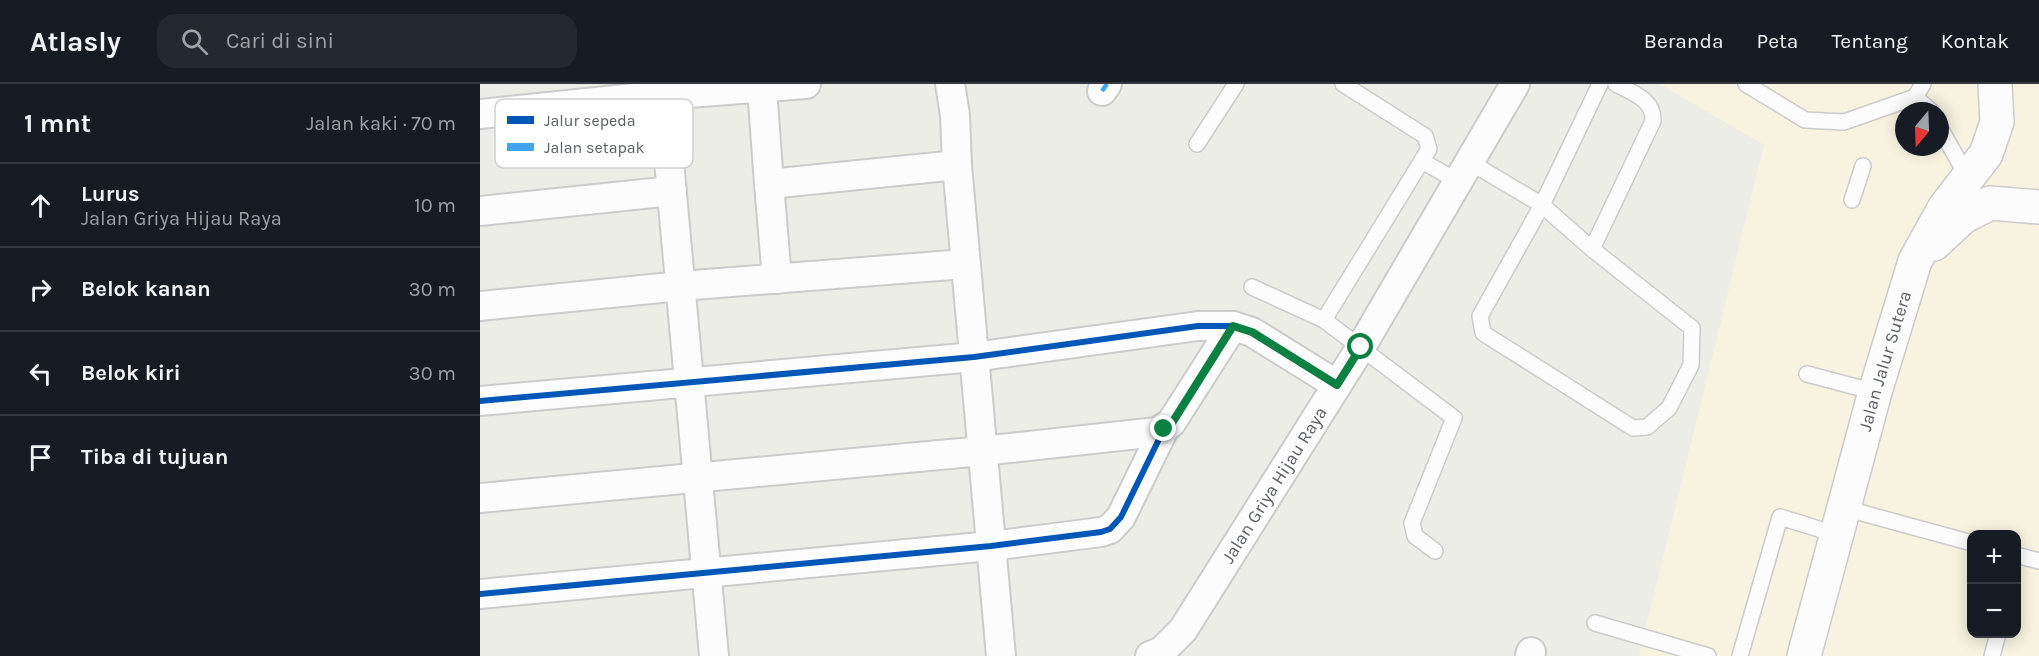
<!DOCTYPE html>
<html lang="id">
<head>
<meta charset="utf-8">
<style>
  body { margin:0; font-family:Karla,sans-serif; background:#242831; color:#f1f3f6 }
  .controls { position:absolute; right:18px; bottom:18px; display:grid; overflow:hidden; border-radius:12px; box-shadow:0 3px 15px #0003 }
  .controls button { width:54px; height:54px; display:grid; place-items:center; padding:0; border:0; border-bottom:2px solid #363941; background:#171b24; color:#f1f3f6; font:30px sans-serif }
  .compass { position:absolute; left:1415px; top:18px; width:54px; height:54px; border-radius:50%; background:#171b24; box-shadow:0 3px 15px #0003; rotate:199deg }
  .stop { position:absolute; width:18px; height:18px; margin:-14px; border:4px solid #0b8043; border-radius:50%; background:#fff }
  .stop.end { background:#0b8043; border-color:#fff; box-shadow:0 2px 6px #0008 }
  .list { margin:0; padding:0; list-style:none }
  h2 { display:flex; justify-content:space-between; align-items:center; height:78px; margin:0; padding:0 24px; font-size:26px }
  h2 small { font-size:20px; font-weight:400; color:#9ea1a6 }
  .list li { display:grid; grid-template-columns:39px 1fr auto; gap:18px; align-items:center; box-sizing:border-box; height:84px; padding:0 24px; border-top:2px solid #363941 }
  .list b { display:block; font-size:22px; white-space:nowrap }
  .list p { margin:0; font-size:20px; white-space:nowrap; color:#9ea1a6 }
  .list em { font-size:20px; font-style:normal; color:#9ea1a6 }
  .icon { flex:none; width:33px; height:33px; fill:none; stroke:currentColor; stroke-width:2; stroke-linecap:round; stroke-linejoin:round }
  .map { position:relative; flex:none; width:1559px; height:572px; overflow:hidden }
  header { display:flex; align-items:center; gap:36px; box-sizing:border-box; height:84px; padding:0 30px; background:#171b24; border-bottom:2px solid #363941 }
  header strong { font-size:28px }
  nav { display:flex; gap:33px; margin-inline-start:auto; font-size:21px }
  .search { width:420px; height:54px; background:#242831; display:flex; align-items:center; gap:15px; box-sizing:border-box; padding:0 21px; border-radius:18px; color:#9ea1a6; font-size:22px }
  main { display:flex }
  aside { flex:1; background:#171b24 }
  .map>svg:first-child { display:block }
  .commercial { fill:#f7f3e0; fill-rule:evenodd }
  .lines { fill:none; stroke-linecap:round; stroke-linejoin:round }
  .lane-casing { stroke:#cacbca; stroke-width:18 }
  .street-casing { stroke:#cacbca; stroke-width:32 }
  .secondary-casing { stroke:#cbcbcb; stroke-width:36 }
  .lane { stroke:#fcfcfc; stroke-width:15 }
  .street { stroke:#fcfcfc; stroke-width:28 }
  .secondary { stroke:#fcfcfc; stroke-width:33 }
  .quiet { stroke:#40a5ee; stroke-width:4.5; stroke-dasharray:9 4.5; stroke-linecap:butt }
  .cycleway-casing { stroke:#fff; stroke-width:10 }
  .cycleway { stroke:#0057b8; stroke-width:6 }
  .route { stroke:#0b8043; stroke-width:8 }
  .labels { text-anchor:middle; dominant-baseline:central; stroke-width:6; stroke-linejoin:round; paint-order:stroke }
  .street-label { font-size:18px; fill:#5c6066; stroke:#fff }
  .key { fill:#fff; stroke:#cecfd1; stroke-width:1.5 }
  .key-label { font-size:16px; fill:#5c6066 }
</style>
</head>
<body>
<header>
<strong>Atlasly</strong>
<div class="search"><svg class="icon" aria-label="search" viewBox="0 0 24 24"><circle cx="10" cy="10" r="6"/><path d="M15 15l6 6"/></svg>Cari di sini</div>
<nav><a>Beranda</a><a>Peta</a><a>Tentang</a><a>Kontak</a></nav>
</header>
<main>
<aside>
<h2>1 mnt<small>Jalan kaki · 70 m</small></h2>
<ul class="list">
<li><svg class="icon" aria-label="ahead" viewBox="0 0 24 24"><path d="M12 20V5M6 11l6-6 6 6"/></svg><div><b>Lurus</b><p>Jalan Griya Hijau Raya</p></div><em>10 m</em></li>
<li><svg class="icon" aria-label="right" viewBox="0 0 24 24"><path d="M7 20v-9h11M14 6l5 5-5 5"/></svg><div><b>Belok kanan</b></div><em>30 m</em></li>
<li><svg class="icon" aria-label="left" viewBox="0 0 24 24"><path d="M17 20v-9H6M10 6l-5 5 5 5"/></svg><div><b>Belok kiri</b></div><em>30 m</em></li>
<li><svg class="icon" aria-label="arrive" viewBox="0 0 24 24"><path d="M6 21V4h12l-3 4 3 4H6"/></svg><div><b>Tiba di tujuan</b></div></li>
</ul>
</aside>
<div class="map">
<svg width="1559" height="572" viewBox="0 0 1559 572">
  <rect width="100%" height="100%" fill="#edede8"/>
  <path class="commercial" d="M1180,0H1559V572H1159L1284,61ZM1424,27H1460V63H1424ZM1492,450H1536V550H1492Z"/>
  <g class="lines">
    <g class="lane-casing">
      <path id="lane" d="M1266,0L1325,36L1364,38L1435,13L1443,0
        M1435,13L1451,27
        M1460,44L1488,94
        M717,60L756,0
        M942,77L977,97
        M988,77L1062,121L1000,232L1003,249L1153,344L1167,343L1189,324L1211,281L1212,244L1112,165L1062,121L1120,0
        M1372,116L1383,82
        M1112,165L1173,37C1174,15 1152,9 1136,0
        M772,203L844,236L974,334L932,439L935,452L955,467
        M844,236L949,65L945,52L863,0
        M1327,290L1395,308
        M1364,424L1492,459
        M1536,471L1559,477
        M1115,539L1228,572
        M1260,572L1300,433L1355,450
        M1512,572L1518,550"/>
    </g>
    <g class="street-casing">
      <g id="street">
        <path d="M182,0L234,572"/>
        <path d="M470,0L475,31L477,81L521,572"/>
        <path d="M282,4L289,100"/>
        <path d="M622,7L627,0"/>
        <path d="M0,30L183,11L326,0"/>
        <path d="M0,127L192,107"/>
        <path d="M297,195L289,100L477,81"/>
        <path d="M0,222L201,202L485,180"/>
        <path d="M0,317L494,273L718,242H753L772,248L857,301"/>
        <path d="M0,414L502,367L677,348L691,339L753,242"/>
        <path d="M0,510L511,462L621,448L630,445L641,433L684,345"/>
        <path id="s1" d="M670,572L682,567L703,546L881,263L1035,0"/>
        <path d="M1050,572L1051,568"/>
      </g>
    </g>
    <g class="secondary-casing">
      <g id="secondary">
        <path d="M1454,160L1483,133L1510,119L1559,123"/>
        <path id="s2" d="M1324,572L1395,308L1435,177L1465,123L1506,70L1517,38L1515,0"/>
      </g>
    </g>
    <use href="#lane" class="lane"/>
    <use href="#street" class="street"/>
    <use href="#secondary" class="secondary"/>
    <path class="quiet" d="M622,7L627,0"/>
    <g class="cycleway-casing">
      <path id="cycleway" d="M0,317L494,273L718,242H753L772,248L857,301
        M0,510L511,462L621,448L630,445L641,433L684,345"/>
    </g>
    <use href="#cycleway" class="cycleway"/>
  </g>
  <g class="lines">
    <path class="route" d="M684,345L692,339L753,242L772,248L857,301L881,263"/>
  </g>
  <g class="labels">
    <g class="street-label">
      <text stroke="none"><textPath href="#s2" startOffset="306">Jalan Jalur Sutera</textPath></text>
      <text stroke="none"><textPath href="#s1" startOffset="214">Jalan Griya Hijau Raya</textPath></text>
    </g>
  </g>
  <rect x="15" y="15" width="198" height="69" rx="9" class="key"/>
  <rect x="27" y="32" width="27" height="8" fill="#0057b8"/>
  <rect x="27" y="59" width="27" height="8" fill="#40a5ee"/>
  <g class="key-label">
    <text x="64" y="42">Jalur sepeda</text>
    <text x="64" y="69">Jalan setapak</text>
  </g>
</svg>
<div class="controls">
<button>+</button>
<button>−</button>
</div>
<svg class="compass" viewBox="-18 -18 36 36"><path d="M0-13l5 13h-10z" fill="#e53935"/><path d="M0 13l5-13h-10z" fill="#9ea1a6"/></svg>
<div class="stop" style="left:881px;top:263px"></div>
<div class="stop end" style="left:684px;top:345px"></div>
</div>
</main>
</body>
</html>
